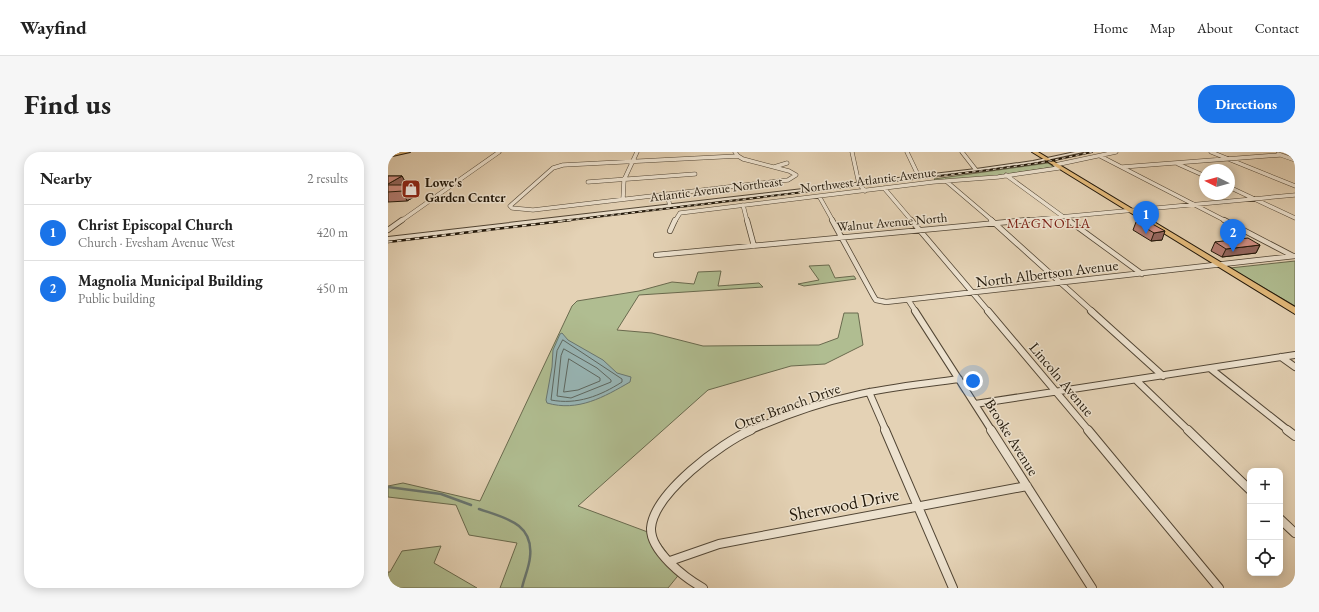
<!DOCTYPE html>
<html lang="en">
<head>
<meta charset="utf-8">
<style>
  body { margin:0; font-family:"EB Garamond",serif; background:#f6f6f6; color:#222 }
  .controls { position:absolute; right:12px; bottom:12px; display:grid; overflow:hidden; border-radius:8px; box-shadow:0 2px 10px #0003 }
  .controls button { width:36px; height:36px; display:grid; place-items:center; padding:0; border:0; border-bottom:1px solid #e0e0e0; background:#fff; color:#222; font:20px sans-serif }
  .compass { position:absolute; left:811px; top:12px; width:36px; height:36px; border-radius:50%; background:#fff; box-shadow:0 2px 10px #0003; rotate:276deg }
  .you { position:absolute; left:585px; top:229px; width:14px; height:14px; margin:-10px; border:3px solid #fff; border-radius:50%; background:#1a73e8; box-shadow:0 0 0 6px #1a73e833 }
  .badge { display:grid; place-items:center; width:26px; height:26px; border-radius:50%; background:#1a73e8; color:#fff; font-size:13px; font-weight:700 }
  .pin { position:absolute; translate:-50% -33px; filter:drop-shadow(0 1px 2px #0008) }
  .pin::after { content:''; position:absolute; top:21px; width:14px; height:12px; background:inherit; clip-path:polygon(0 0,100% 0,50% 100%) }
  .list { margin:0; padding:0; list-style:none }
  h2 { display:flex; justify-content:space-between; align-items:center; height:52px; margin:0; padding:0 16px; font-size:17px }
  h2 small { font-size:13px; font-weight:400; color:#767676 }
  .list li { display:grid; grid-template-columns:26px 1fr auto; gap:12px; align-items:center; box-sizing:border-box; height:56px; padding:0 16px; border-top:1px solid #e0e0e0 }
  .list b { display:block; font-size:15px; white-space:nowrap }
  .list p { margin:0; font-size:13px; white-space:nowrap; color:#767676 }
  .list em { font-size:13px; font-style:normal; color:#767676 }
  .icon { flex:none; width:22px; height:22px; fill:none; stroke:currentColor; stroke-width:2; stroke-linecap:round; stroke-linejoin:round }
  .map { position:relative; flex:none; width:907px; height:436px; overflow:hidden; border-radius:16px }
  header { display:flex; align-items:center; gap:24px; box-sizing:border-box; height:56px; padding:0 20px; background:#fff; border-bottom:1px solid #e0e0e0 }
  header strong { font-size:19px }
  nav { display:flex; gap:22px; margin-inline-start:auto; font-size:14px }
  .intro { display:flex; align-items:center; justify-content:space-between; box-sizing:border-box; height:96px; padding:0 24px }
  h1 { margin:0; font-size:28px }
  .button { padding:10px 18px; border-radius:16px; background:#1a73e8; color:#fff; font-size:14px; font-weight:700 }
  main { display:flex; gap:24px; padding:0 24px }
  aside { flex:1; background:#fff; border-radius:16px; box-shadow:0 2px 10px #0003 }
  .map>svg:first-child { display:block }
  .green { fill:#b0bd91; stroke:#696a4e }
  .water { fill:#98b6b6; stroke:#697771 }
  .lines { fill:none; stroke-linecap:round; stroke-linejoin:round }
  .shore { stroke:#5d6760; stroke-width:1 }
  .stream { stroke:#697771; stroke-width:2.5 }
  .minor-far3-casing { stroke:#524635; stroke-width:4.5 }
  .minor-far2-casing { stroke:#524635; stroke-width:6 }
  .minor-far1-casing { stroke:#524635; stroke-width:8 }
  .minor-casing { stroke:#524635; stroke-width:10 }
  .tertiary-casing { stroke:#524635; stroke-width:2 }
  .primary-casing { stroke:#22180a; stroke-width:2 }
  .trunk-casing { stroke:#22180a; stroke-width:2 }
  .minor-far3 { stroke:#ede2cf; stroke-width:3.5 }
  .minor-far2 { stroke:#ede2cf; stroke-width:4.5 }
  .minor-far1 { stroke:#ede2cf; stroke-width:6 }
  .minor { stroke:#ede2cf; stroke-width:8 }
  .tertiary { fill:#ede2cf; fill-rule:evenodd }
  .primary { fill:#e2b97a; fill-rule:evenodd }
  .trunk { fill:#e2b97a; fill-rule:evenodd }
  .rail-far1-casing { stroke:#22180a; stroke-width:2 }
  .rail-casing { stroke:#22180a; stroke-width:2.5 }
  .rail-far1 { stroke:#ede2cf; stroke-width:1; stroke-dasharray:3.5; stroke-linecap:butt }
  .rail { stroke:#ede2cf; stroke-width:1.5; stroke-dasharray:4.5; stroke-linecap:butt }
  .wall { fill:#b57d73; stroke:#22180a }
  .shaded-wall { fill:#94665e; stroke:#22180a }
  .building { fill:#d39186; stroke:#22180a }
  .labels { text-anchor:middle; dominant-baseline:central; stroke-width:3; stroke-linejoin:round; paint-order:stroke }
  .far-street-label { font-size:13px; fill:#22180a; stroke:#ede2cf }
  .far-poi-label { font-size:13px; font-weight:bold; fill:#22180a; stroke:#ede2cf; text-anchor:start }
  .far-quarter-label { font-size:14px; letter-spacing:1px; fill:#7a1f14; stroke:#ede2cf }
  .street-label { font-size:15px; fill:#22180a; stroke:#ede2cf }
  .near-street-label { font-size:18px; fill:#22180a; stroke:#ede2cf }
</style>
</head>
<body>
<header>
<strong>Wayfind</strong>
<nav><a>Home</a><a>Map</a><a>About</a><a>Contact</a></nav>
</header>
<div class="intro"><h1>Find us</h1><a class="button">Directions</a></div>
<main>
<aside>
<h2>Nearby<small>2 results</small></h2>
<ul class="list">
<li><span class="badge">1</span><div><b>Christ Episcopal Church</b><p>Church · Evesham Avenue West</p></div><em>420 m</em></li>
<li><span class="badge">2</span><div><b>Magnolia Municipal Building</b><p>Public building</p></div><em>450 m</em></li>
</ul>
</aside>
<div class="map">
<svg width="907" height="436" viewBox="0 0 907 436">
  <rect width="100%" height="100%" fill="#e4d2b5"/>
  <filter id="stains"><feTurbulence type="fractalNoise" baseFrequency=".005" numOctaves="4"/><feColorMatrix values="0 0 0 0 .2 0 0 0 0 .09 0 0 0 0 .02 0 0 0 .5 -.17"/></filter>
  <radialGradient id="worn" r=".72"><stop offset=".6" stop-color="#630" stop-opacity="0"/><stop offset="1" stop-color="#630" stop-opacity=".3"/></radialGradient>
  <path class="green" d="M660,11L666,15L587,27L548,29L546,27Z
    M907,109V154L842,116Z
    M441,113L447,126L466,124L468,127L416,134L410,132L431,128L421,114Z
    M333,119L330,134L371,131L375,135L251,143L229,178L264,181L315,194L431,193L450,186L456,161H470L475,193L437,212L403,214L320,238L190,354L265,382L293,420L280,436H112L129,391L81,383L68,353L0,345V334L15,331L92,349L184,154L189,149L251,139L284,130L306,132L310,120Z
    M53,394L46,411L89,436H0V420H2L14,399Z"/>
  <path class="water" d="M174,181L180,188L215,208L229,221L243,225L242,230C216,245 190,260 159,251L158,248L164,215L165,198L172,182Z"/>
  <g class="lines">
    <path class="shore" d="M175,188L234,227V230C212,244 189,253 163,248L169,199Z
      M176,197L209,216L223,228V230L183,246L169,244L173,204Z
      M181,207L212,226V229L190,238L176,240Z"/>
    <path class="stream" d="M0,335L53,342L83,353
      M91,357C117,366 146,371 142,405C141,416 136,426 134,436"/>
    <g class="minor-far3-casing">
      <path id="minor-far3" d="M347,0L350,4
        M464,0L471,32L477,39
        M519,0L531,25
        M574,0L588,18
        M823,0L907,34
        M890,2L907,8
        M350,4L355,7L401,19L408,23L400,28L145,58L124,56L122,54L165,16L175,13Z
        M712,4L838,69
        M790,12L817,24
        M667,13L728,0
        M386,15L399,11
        M734,15L892,3
        M618,23L681,69
        M558,29L605,69
        M200,30L307,22
        M841,35L907,66
        M496,36L524,69
        M279,42L282,54
        M431,44L445,69
        M235,47L236,28L249,0
        M355,53L359,69
        M13,69L111,0
        M287,69L292,61L545,30L610,25L671,16
        M629,69L907,43"/>
    </g>
    <g class="minor-far2-casing">
      <path id="minor-far2" d="M359,68L366,94
        M444,68L486,145L488,148L498,150L907,104
        M523,68L601,160
        M603,68L705,160
        M680,68L754,122
        M836,68L905,104
        M0,78L14,68
        M282,79L287,68
        M268,103L640,68
        M521,149L528,160"/>
    </g>
    <g class="minor-far1-casing">
      <path id="minor-far1" d="M527,159L604,279
        M600,159L701,279
        M703,159L775,224
        M893,205L907,215
        M823,217L901,279
        M749,229L801,279
        M481,240L498,279
        M587,252L907,203
        M361,279C395,264 431,251 468,243C502,235 537,232 571,227"/>
    </g>
    <g class="minor-casing">
      <path id="minor" d="M497,278L565,436
        M603,278L704,436
        M700,278L831,436
        M800,278L862,338
        M899,278L907,284
        M892,367L907,381
        M282,409L331,392L639,334
        M315,436C297,426 262,399 263,376C266,341 333,291 363,278"/>
    </g>
    <g class="tertiary-casing">
      <path id="tertiary" d="M687,0H695L645,11L588,19L0,89V85L588,17L645,9Z"/>
    </g>
    <g class="primary-casing">
      <path id="primary" d="M644,0H650L907,155V162Z"/>
    </g>
    <g class="trunk-casing">
      <path id="trunk" d="M9,0H22L0,5V1Z"/>
    </g>
    <use href="#minor-far3" class="minor-far3"/>
    <use href="#minor-far2" class="minor-far2"/>
    <use href="#minor-far1" class="minor-far1"/>
    <use href="#minor" class="minor"/>
    <use href="#tertiary" class="tertiary"/>
    <use href="#primary" class="primary"/>
    <use href="#trunk" class="trunk"/>
    <g class="rail-far1-casing">
      <path id="rail-far1" d="M174,69L601,18L657,10L704,0"/>
    </g>
    <g class="rail-casing">
      <path id="rail" d="M0,90L183,68"/>
    </g>
    <use href="#rail-far1" class="rail-far1"/>
    <use href="#rail" class="rail"/>
  </g>
  <path class="wall" d="M0,24H14L18,33L29,43L19,49L0,50Z
    M759,69L774,88L763,89L745,78L748,70Z
    M827,90L872,93L868,101L834,105L823,99Z"/>
  <path class="shaded-wall" d="M14,24L19,33L0,37V32Z
    M25,33L29,43L19,49L15,39Z
    M777,79L774,88L763,89L766,81Z
    M872,93L868,101L834,105L838,97Z"/>
  <path class="building" d="M0,24H14L0,32Z
    M0,33H25L15,39L0,40Z
    M759,69L777,79L766,81L748,70Z
    M860,86L872,93L838,97L827,90Z"/>
  <defs>
    <g id="shop-square" transform="scale(1)"><rect x="-9" y="-9" width="18" height="18" rx="4" fill="#8f2418" stroke="#ede2cf"/><path d="M-5-2.5h2.3a2.7 3.5 0 0 1 5.4 0H5L5.5 6h-11ZM-1.5-2.5h3a1.5 2.3 0 0 0-3 0Z" fill="#fff"/></g>
  </defs>
  <g fill-rule="evenodd">
    <use href="#shop-square" x="23" y="37"/>
  </g>
  <g class="labels">
    <g class="far-street-label">
      <text transform="translate(480 28) rotate(-7)">Northwest Atlantic Avenue</text>
      <text transform="translate(328 37) rotate(-7)">Atlantic Avenue Northeast</text>
      <text transform="translate(504 70) rotate(-5)">Walnut Avenue North</text>
    </g>
    <g class="far-poi-label">
      <text x="37" y="30">Lowe's<tspan x="37" dy="15">Garden Center</tspan></text>
    </g>
    <g class="far-quarter-label">
      <text x="661" y="71">MAGNOLIA</text>
    </g>
    <g class="street-label">
      <text transform="translate(659 121) rotate(-7)">North Albertson Avenue</text>
      <text transform="translate(674 227) rotate(50)">Lincoln Avenue</text>
      <text transform="translate(399 254) rotate(-20)">Otter Branch Drive</text>
      <text transform="translate(624 285) rotate(58)">Brooke Avenue</text>
    </g>
    <g class="near-street-label">
      <text transform="translate(456 352) rotate(-11)">Sherwood Drive</text>
    </g>
  </g>
  <rect width="100%" height="100%" filter="url(#stains)"/>
  <rect width="100%" height="100%" fill="url(#worn)"/>
</svg>
<div class="controls">
<button>+</button>
<button>−</button>
<button><svg class="icon" aria-label="locate" viewBox="0 0 24 24"><circle cx="12" cy="12" r="6"/><path d="M12 2v4M12 18v4M2 12h4M18 12h4"/></svg></button>
</div>
<svg class="compass" viewBox="-18 -18 36 36"><path d="M0-13l5 13h-10z" fill="#e53935"/><path d="M0 13l5-13h-10z" fill="#767676"/></svg>
<div class="you"></div>
<div class="pin badge" style="left:758px;top:82px">1</div>
<div class="pin badge" style="left:845px;top:100px">2</div>
</div>
</main>
</body>
</html>
